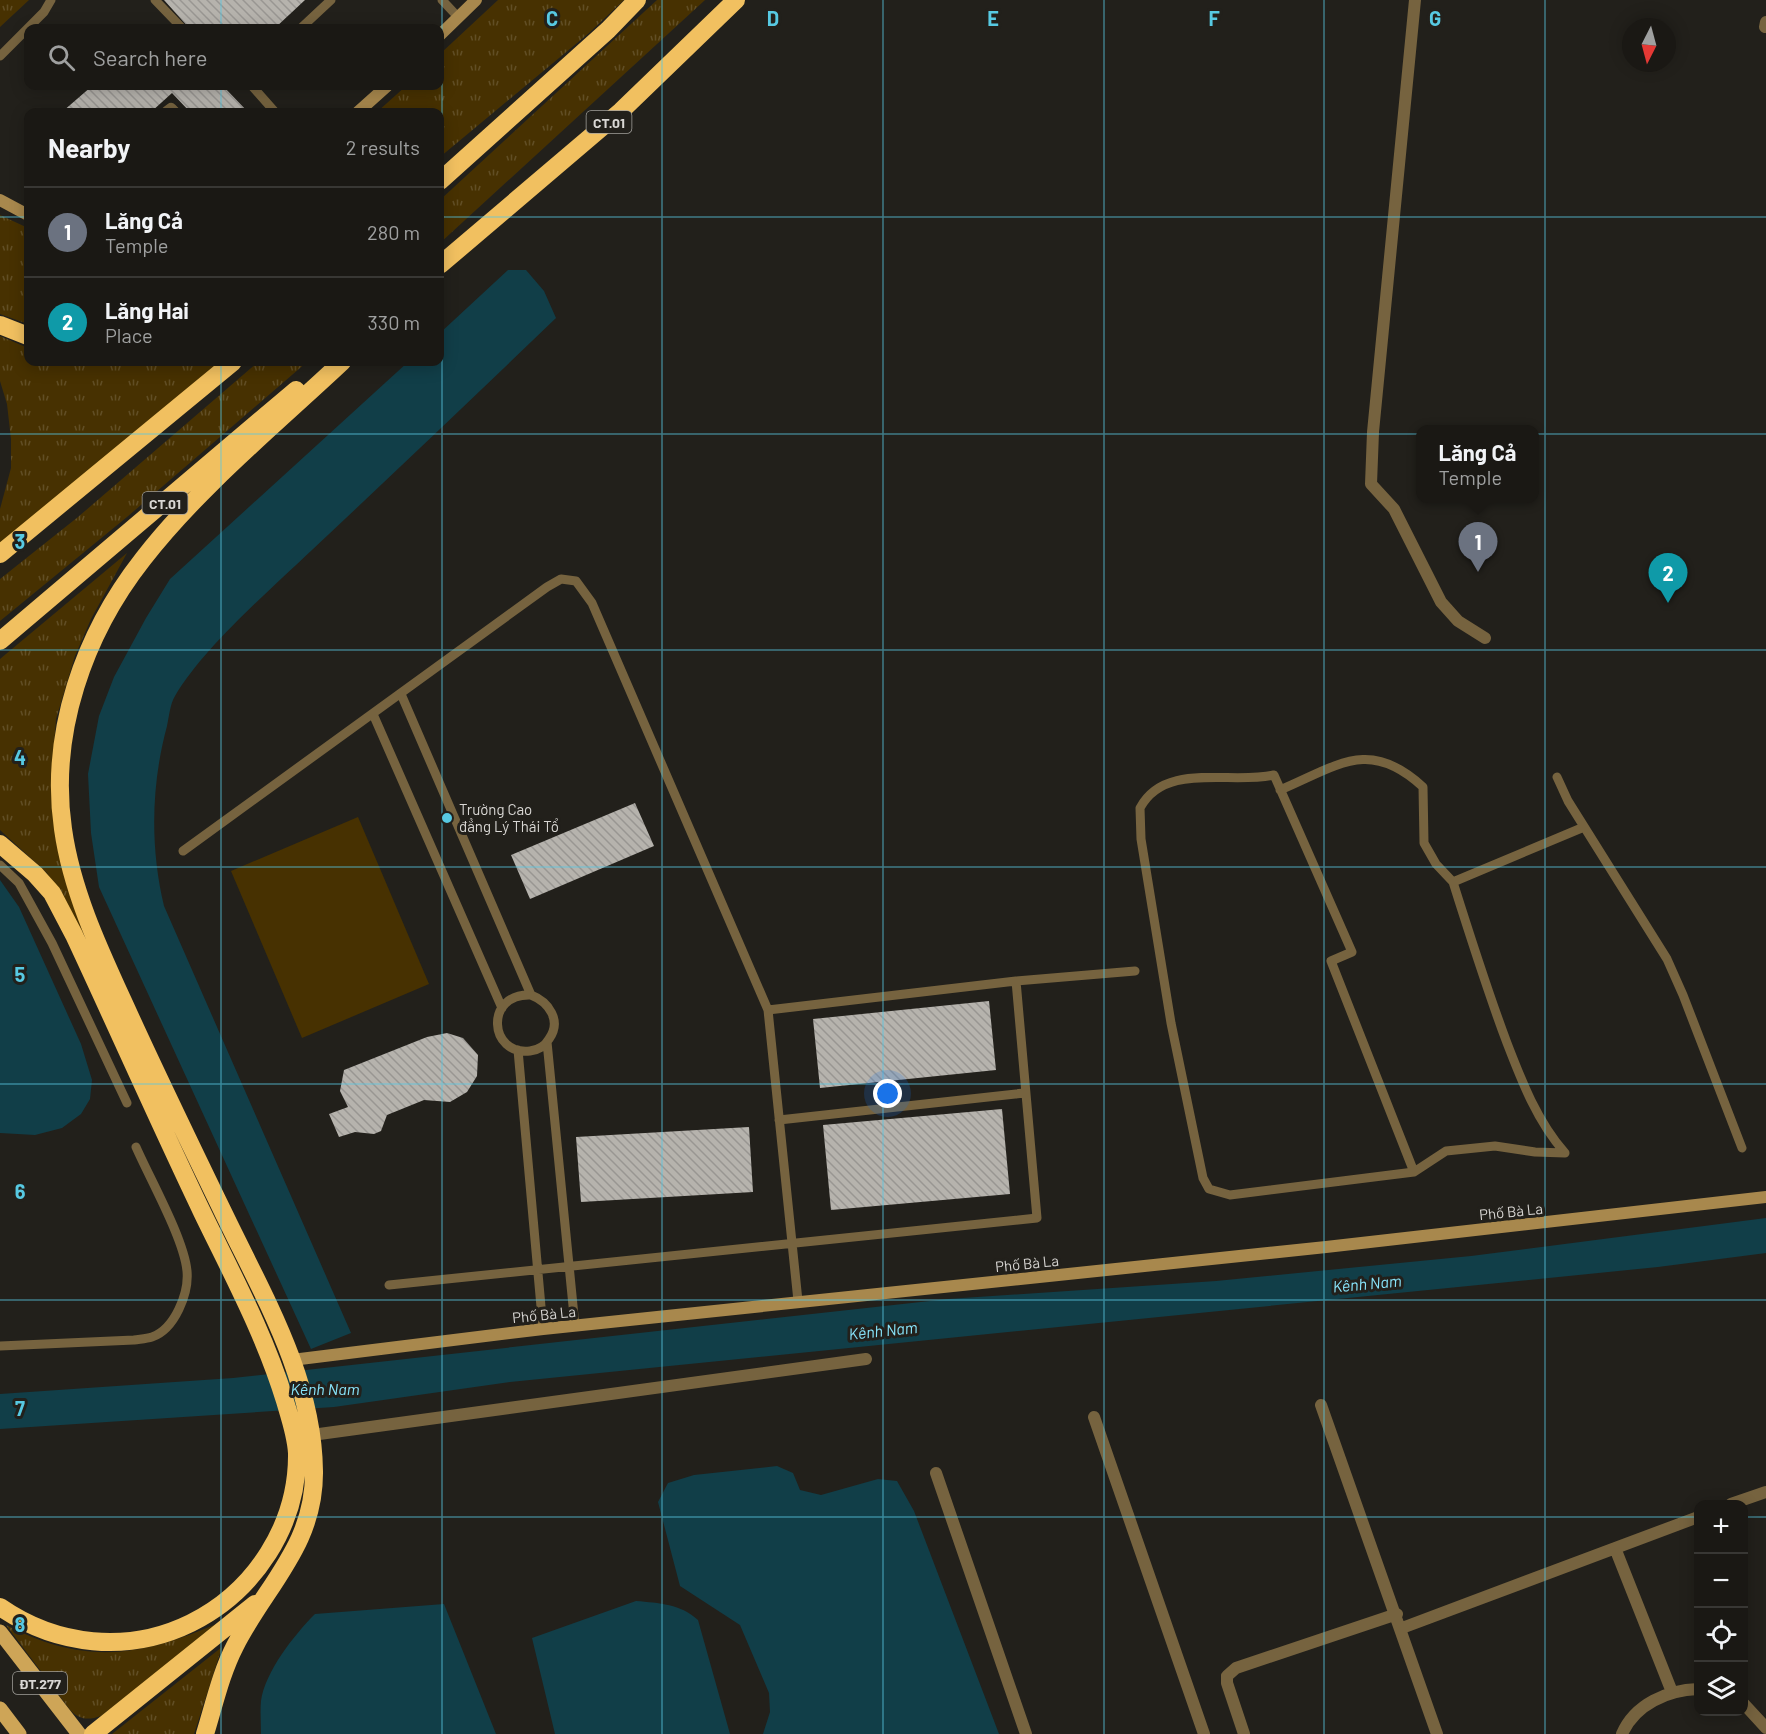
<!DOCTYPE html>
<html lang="en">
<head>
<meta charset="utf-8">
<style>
  body { margin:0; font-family:Barlow,sans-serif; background:#23211d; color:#f1f3f6 }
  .controls { position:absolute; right:18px; bottom:18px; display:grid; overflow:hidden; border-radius:12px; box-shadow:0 3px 15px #0003 }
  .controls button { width:54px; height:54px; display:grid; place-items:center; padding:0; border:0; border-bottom:2px solid #383734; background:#1a1814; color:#f1f3f6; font:30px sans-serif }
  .compass { position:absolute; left:1622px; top:18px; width:54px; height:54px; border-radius:50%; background:#1a1814; box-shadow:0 3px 15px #0003; rotate:186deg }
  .you { position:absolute; left:888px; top:1094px; width:21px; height:21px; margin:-15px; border:4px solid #fff; border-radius:50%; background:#1a73e8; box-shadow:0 0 0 9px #1a73e833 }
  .badge { display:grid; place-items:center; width:39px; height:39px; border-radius:50%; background:#0f766e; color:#fff; font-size:20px; font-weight:700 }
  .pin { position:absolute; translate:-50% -50px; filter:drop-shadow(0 2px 3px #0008) }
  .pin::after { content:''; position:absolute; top:32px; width:21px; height:18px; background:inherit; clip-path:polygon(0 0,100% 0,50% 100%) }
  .popup { position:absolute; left:1416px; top:425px; width:123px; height:78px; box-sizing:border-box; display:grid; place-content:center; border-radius:12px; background:#1a1814; filter:drop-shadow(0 2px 4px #0005); font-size:20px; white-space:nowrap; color:#9fa0a0 }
  .popup b { font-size:22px; color:#f1f3f6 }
  .popup::after { content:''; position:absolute; left:50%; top:100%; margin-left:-12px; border:12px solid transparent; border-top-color:#1a1814 }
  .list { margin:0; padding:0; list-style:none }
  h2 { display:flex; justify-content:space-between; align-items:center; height:78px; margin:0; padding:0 24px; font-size:26px }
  h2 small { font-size:20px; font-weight:400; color:#9fa0a0 }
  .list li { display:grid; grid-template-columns:39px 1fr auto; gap:18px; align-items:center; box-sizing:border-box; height:90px; padding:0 24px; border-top:2px solid #383734 }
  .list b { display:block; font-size:22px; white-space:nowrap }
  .list p { margin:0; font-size:20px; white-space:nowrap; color:#9fa0a0 }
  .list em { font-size:20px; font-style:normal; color:#9fa0a0 }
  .icon { flex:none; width:33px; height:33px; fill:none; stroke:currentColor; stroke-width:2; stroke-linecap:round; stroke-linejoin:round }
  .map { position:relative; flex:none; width:1766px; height:1734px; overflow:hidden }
  .search { position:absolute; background:#1a1814; box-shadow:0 3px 15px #0003; left:24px; top:24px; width:420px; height:66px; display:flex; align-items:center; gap:15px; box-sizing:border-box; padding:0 21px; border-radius:12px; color:#9fa0a0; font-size:22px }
  .panel { position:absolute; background:#1a1814; box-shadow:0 3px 15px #0003; left:24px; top:108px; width:420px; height:258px; border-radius:12px }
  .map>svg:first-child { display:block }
  .grass { fill:url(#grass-tufts) }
  .park { fill:#473101 }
  .water { fill:#113e48 }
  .building { fill:url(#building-back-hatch) }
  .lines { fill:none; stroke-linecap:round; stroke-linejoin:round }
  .lane { stroke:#76633f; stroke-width:9 }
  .street { stroke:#76633f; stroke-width:12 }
  .secondary { stroke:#a8884d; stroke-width:12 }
  .primary { stroke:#cea557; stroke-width:15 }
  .highway { stroke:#f1c060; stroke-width:18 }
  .grid { fill:none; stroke:#57c9e2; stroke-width:1.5; stroke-opacity:0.55 }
  .poi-dot { fill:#57c9e2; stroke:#22201b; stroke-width:2 }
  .labels { text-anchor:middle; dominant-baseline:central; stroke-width:6; stroke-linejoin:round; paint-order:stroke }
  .shield { fill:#22201b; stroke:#a2a09c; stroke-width:1.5 }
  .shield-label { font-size:14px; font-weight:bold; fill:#d9d7d4 }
  .poi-label { font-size:15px; fill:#d9d7d4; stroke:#22201b; text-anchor:start }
  .street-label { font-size:15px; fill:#d9d7d4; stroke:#22201b }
  .water-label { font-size:16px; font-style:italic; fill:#88e5fb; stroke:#22201b }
  .grid-label { font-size:20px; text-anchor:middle; font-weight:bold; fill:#57c9e2; stroke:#22201b; stroke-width:6; stroke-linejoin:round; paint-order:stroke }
</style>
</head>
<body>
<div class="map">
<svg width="1766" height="1734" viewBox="0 0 1766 1734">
  <defs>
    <pattern id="grass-tufts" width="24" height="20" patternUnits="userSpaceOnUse" patternTransform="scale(1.5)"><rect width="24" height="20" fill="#473101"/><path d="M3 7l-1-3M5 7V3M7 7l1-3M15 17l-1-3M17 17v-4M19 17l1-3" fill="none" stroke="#614e25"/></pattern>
    <pattern id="building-back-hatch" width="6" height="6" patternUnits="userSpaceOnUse" patternTransform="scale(1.5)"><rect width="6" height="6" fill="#b6b3ad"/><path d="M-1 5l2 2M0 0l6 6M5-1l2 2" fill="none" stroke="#999692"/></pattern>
  </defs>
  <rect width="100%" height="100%" fill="#22201b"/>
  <path class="grass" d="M0,0H29L0,27Z
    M498,0H624L589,33L440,157V112H377L406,86H440V54Z
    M657,0H705L440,243V200Z
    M0,215L28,228V324L0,314Z
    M0,336L28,348V362H76L113,366L159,362H235L0,562V509L11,468V439L7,404L0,381Z
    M258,362H307L127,517L0,621V579L78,517Z
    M127,553L91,619L75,656L56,719L52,773L84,934L79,937L47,873L0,830V659Z
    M221,1622L101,1716C89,1720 80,1720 71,1711L6,1625C86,1666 140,1657 221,1622Z
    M222,1647L194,1734H112Z"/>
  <path class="park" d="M358,817L429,984L302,1038L231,871Z"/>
  <path class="water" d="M508,270H526L544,291L556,318C475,396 394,473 312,550C270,590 204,647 175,696C170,704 169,717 167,726C151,785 150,847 164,906L351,1333L311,1349L99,887L91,833L88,774L99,716L114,677L146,618L170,579L408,362H440V333Z
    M0,880L19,907L81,1044L92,1080L90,1099L81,1114L62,1128L35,1135L0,1133Z
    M1766,1218V1253L1658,1267L510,1382L334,1407L0,1429V1394L233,1378L948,1299L1216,1281L1471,1256Z
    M777,1466L793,1473L800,1490L821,1495L878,1479L897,1481L914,1511L999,1734H763L770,1712L769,1693L740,1625L680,1586L658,1502L668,1483L694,1475Z
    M636,1601C659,1603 681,1604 698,1620L730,1734H555L532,1638Z
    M444,1604L496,1734H261C261,1723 260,1712 261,1701C265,1672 294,1635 315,1614Z"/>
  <path class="building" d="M164,0H305L275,28H189Z
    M92,86H223L248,112H190L172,93L151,112H62Z
    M635,803L654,846L530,899L511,855Z
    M989,1001L996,1070L820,1088L813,1019Z
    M447,1033L463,1038L478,1055L477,1076L467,1092L450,1102L424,1100L387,1115L381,1131L374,1134L355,1132L339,1137L329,1114L348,1107L340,1091L344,1070L427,1037Z
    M1002,1109L1010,1194L831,1210L823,1125Z
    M749,1127L753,1192L581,1202L576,1137Z"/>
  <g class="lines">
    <path class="lane" d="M155,0L182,28
      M442,0L458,17
      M301,28L331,0
      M0,56L44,12L51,0
      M252,86L275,112
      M401,694L531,995C549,1002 562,1021 549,1039C545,1046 538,1050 530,1051C489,1056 484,993 531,995
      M373,714L502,1008
      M1557,777L1568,801L1667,959L1683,995L1742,1148
      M1280,790C1337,766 1369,737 1423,787L1424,843L1436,864L1453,882
      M183,851L547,587L561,579L576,581L592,603L768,1010L798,1301
      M0,865L19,883L52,943L127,1103
      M768,1010L1016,981L1135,971
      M547,1042L575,1326
      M518,1050L543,1329
      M779,1120L1024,1093
      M1565,1153C1537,1121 1522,1082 1507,1043C1487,990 1470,936 1453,882L1584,827
      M1414,1172L1331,961L1352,952L1274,775C1231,785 1165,761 1140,808L1141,839L1171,1023L1203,1178L1209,1189L1230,1195L1414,1172L1446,1151L1495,1146L1535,1152L1565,1153
      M389,1285L1037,1218L1016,981
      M0,1346L134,1340C140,1339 146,1339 152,1337C175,1329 189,1293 187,1271C184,1239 150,1179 136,1147"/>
    <path class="street" d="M1415,0L1373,432L1371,484L1394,509L1441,602L1458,621L1485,638
      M1765,27L1766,22
      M167,112L171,109L174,112
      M1321,1405L1437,1734
      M1094,1417L1204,1734
      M312,1435L866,1359
      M936,1473L1026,1734
      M1731,1504L1766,1492
      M1615,1548L1672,1692
      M1402,1628L1698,1517
      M1744,1704L1766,1728
      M1244,1734L1227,1683V1676L1236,1668L1397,1614
      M1622,1734C1635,1704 1668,1690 1698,1689"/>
    <path class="secondary" d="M440,35L476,0
      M358,112L387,86
      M0,200L28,215
      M292,1360L543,1329L1326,1247L1766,1197"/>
    <path class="primary" d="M0,1632L79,1734
      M0,1709L19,1734"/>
    <path class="highway" d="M440,181L608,30L637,0
      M440,265L621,111L736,0
      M0,325L28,336
      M0,554L233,362
      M0,641L296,390
      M0,844L35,874L52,893L74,935C117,1027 158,1120 202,1212C232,1274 265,1335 285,1401C290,1418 296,1435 297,1453C298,1525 255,1591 191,1623C128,1654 56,1646 0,1607
      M93,1734L255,1604
      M205,1734C214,1705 221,1673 235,1646C266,1585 315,1545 314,1471C313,1379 264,1297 225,1216C192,1148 159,1080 128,1012C101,953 72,893 63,829C49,733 84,634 143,559C198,488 276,424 342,362"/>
  </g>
  <path class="grid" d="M221,0V28M442,0V1734M662,0V1734M883,0V1734M1104,0V1734M1324,0V1734M1545,0V1734M221,86V112M0,217H28M440,217H1766M221,362V1734M0,434H1766M0,650H1766M0,867H1766M0,1084H1766M0,1300H1766M0,1517H1698M1744,1517H1766"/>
  <circle class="poi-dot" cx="447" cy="818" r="6"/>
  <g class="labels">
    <g class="shield">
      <rect x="586.5" y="111" width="45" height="22" rx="4.5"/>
      <rect x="142.5" y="492" width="45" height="22" rx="4.5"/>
      <rect x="13" y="1672" width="54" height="22" rx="4.5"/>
    </g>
    <g class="shield-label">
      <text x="609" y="122">CT.01</text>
      <text x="165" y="503">CT.01</text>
      <text x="40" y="1683">ĐT.277</text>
    </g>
    <g class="poi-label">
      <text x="459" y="809">Trường Cao<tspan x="459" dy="17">đẳng Lý Thái Tổ</tspan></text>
    </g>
    <g class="street-label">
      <text transform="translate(1511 1211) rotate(-6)">Phố Bà La</text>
      <text transform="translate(1027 1263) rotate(-6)">Phố Bà La</text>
      <text transform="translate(544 1314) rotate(-6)">Phố Bà La</text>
    </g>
    <g class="water-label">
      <text transform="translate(1367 1283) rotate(-5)">Kênh Nam</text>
      <text transform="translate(883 1330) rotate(-6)">Kênh Nam</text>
      <text x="325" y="1388">Kênh Nam</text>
    </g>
  </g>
  <g class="grid-label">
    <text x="552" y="26">C</text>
    <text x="773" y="26">D</text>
    <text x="993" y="26">E</text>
    <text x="1214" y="26">F</text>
    <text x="1435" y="26">G</text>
    <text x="20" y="549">3</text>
    <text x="20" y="765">4</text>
    <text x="20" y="982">5</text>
    <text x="20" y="1199">6</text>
    <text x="20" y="1416">7</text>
    <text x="20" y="1632">8</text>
  </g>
</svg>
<div class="controls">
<button>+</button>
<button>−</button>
<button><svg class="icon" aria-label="locate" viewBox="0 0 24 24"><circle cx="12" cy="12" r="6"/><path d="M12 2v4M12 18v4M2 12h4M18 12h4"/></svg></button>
<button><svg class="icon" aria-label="layers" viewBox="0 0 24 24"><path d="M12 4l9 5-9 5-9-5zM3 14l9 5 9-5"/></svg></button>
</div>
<svg class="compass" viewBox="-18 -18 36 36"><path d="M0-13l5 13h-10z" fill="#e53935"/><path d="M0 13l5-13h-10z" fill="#9fa0a0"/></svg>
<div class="you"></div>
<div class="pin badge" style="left:1478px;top:572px;background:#6b7280">1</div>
<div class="popup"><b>Lăng Cả</b>Temple</div>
<div class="pin badge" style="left:1668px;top:603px;background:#0f9aa8">2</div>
<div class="search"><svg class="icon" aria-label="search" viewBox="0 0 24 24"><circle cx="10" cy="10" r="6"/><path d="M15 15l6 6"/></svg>Search here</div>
<section class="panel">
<h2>Nearby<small>2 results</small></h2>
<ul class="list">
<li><span class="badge" style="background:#6b7280">1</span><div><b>Lăng Cả</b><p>Temple</p></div><em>280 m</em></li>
<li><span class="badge" style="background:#0f9aa8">2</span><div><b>Lăng Hai</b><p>Place</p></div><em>330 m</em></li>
</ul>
</section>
</div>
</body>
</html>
